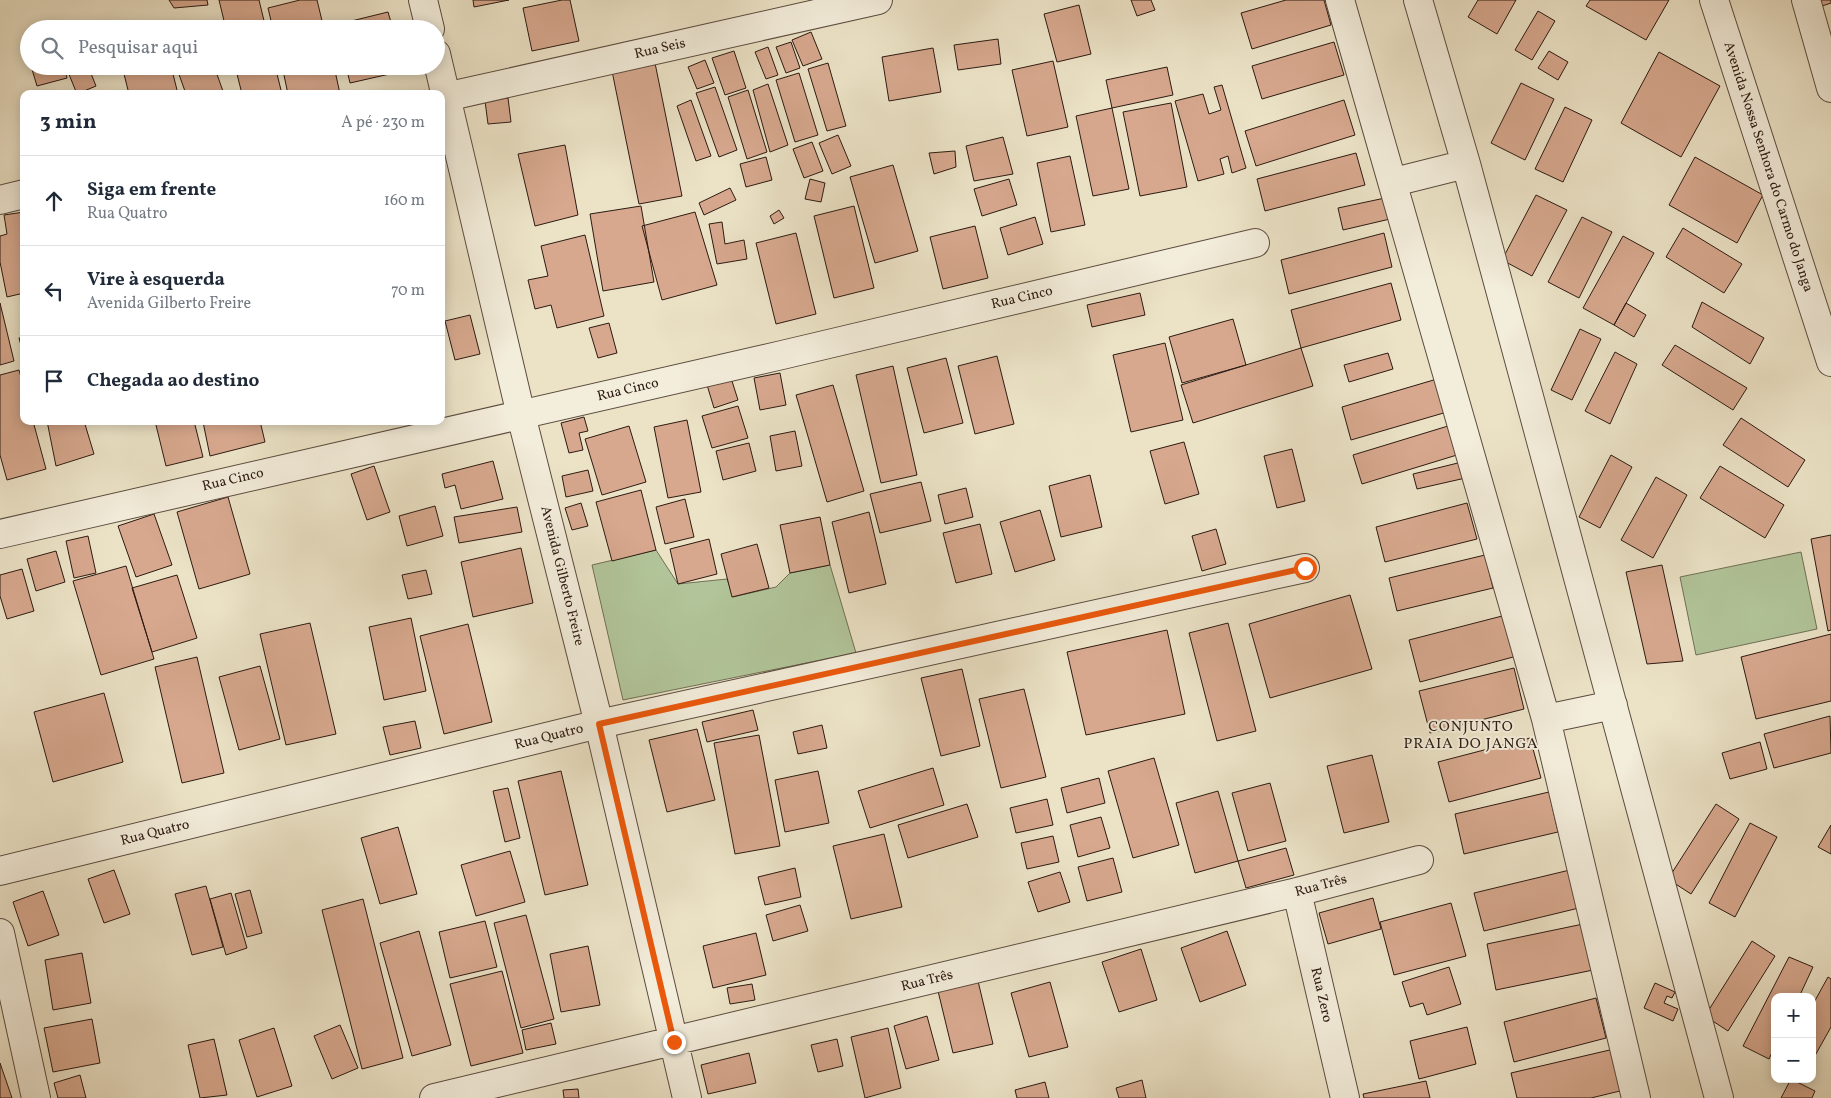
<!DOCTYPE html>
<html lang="pt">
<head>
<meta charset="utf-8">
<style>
  body { margin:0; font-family:Vollkorn,serif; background:#f2f2f3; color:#1f2937 }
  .controls { position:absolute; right:15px; bottom:15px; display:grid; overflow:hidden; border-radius:10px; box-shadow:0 2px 12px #0003 }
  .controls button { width:45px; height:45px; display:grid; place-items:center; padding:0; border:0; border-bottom:1px solid #e0e1e3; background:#fff; color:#1f2937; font:25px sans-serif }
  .stop { position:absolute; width:15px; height:15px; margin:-11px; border:4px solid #ea580c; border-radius:50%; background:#fff }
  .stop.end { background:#ea580c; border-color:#fff; box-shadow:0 1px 5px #0008 }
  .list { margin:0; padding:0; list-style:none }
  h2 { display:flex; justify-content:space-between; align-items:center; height:65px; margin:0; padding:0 20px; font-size:21px }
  h2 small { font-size:16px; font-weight:400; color:#747a83 }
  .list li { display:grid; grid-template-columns:32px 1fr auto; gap:15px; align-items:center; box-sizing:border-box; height:90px; padding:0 20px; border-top:1px solid #e0e1e3 }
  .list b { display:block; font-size:19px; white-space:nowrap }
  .list p { margin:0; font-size:16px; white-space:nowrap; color:#747a83 }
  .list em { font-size:16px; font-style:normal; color:#747a83 }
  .icon { flex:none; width:28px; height:28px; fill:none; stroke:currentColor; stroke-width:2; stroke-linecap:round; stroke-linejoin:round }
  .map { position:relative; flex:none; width:1831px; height:1098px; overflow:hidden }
  .search { position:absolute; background:#fff; box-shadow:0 2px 12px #0003; left:20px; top:20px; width:425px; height:55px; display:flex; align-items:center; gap:12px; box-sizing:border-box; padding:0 18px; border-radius:28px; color:#747a83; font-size:19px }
  .panel { position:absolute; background:#fff; box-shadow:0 2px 12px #0003; left:20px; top:90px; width:425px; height:335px; border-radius:10px }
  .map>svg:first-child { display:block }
  .green { fill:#b2c59a; stroke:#6f7056 }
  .building { fill:#d7a88e; stroke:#2c1a12 }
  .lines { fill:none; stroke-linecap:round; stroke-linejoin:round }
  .street-casing { stroke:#5c4c3f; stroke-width:30 }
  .street { stroke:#f3eddb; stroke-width:28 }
  .route { stroke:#ea580c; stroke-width:6 }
  .labels { text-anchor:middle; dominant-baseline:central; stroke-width:4; stroke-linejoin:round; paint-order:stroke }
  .street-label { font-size:14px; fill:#2c1a12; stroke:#f3eddb }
  .neighbourhood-label { font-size:15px; letter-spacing:1px; fill:#2c1a12; stroke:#f3eddb }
</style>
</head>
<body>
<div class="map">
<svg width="1831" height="1098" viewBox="0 0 1831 1098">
  <rect width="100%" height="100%" fill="#ece3c7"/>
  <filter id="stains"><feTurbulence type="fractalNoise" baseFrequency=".004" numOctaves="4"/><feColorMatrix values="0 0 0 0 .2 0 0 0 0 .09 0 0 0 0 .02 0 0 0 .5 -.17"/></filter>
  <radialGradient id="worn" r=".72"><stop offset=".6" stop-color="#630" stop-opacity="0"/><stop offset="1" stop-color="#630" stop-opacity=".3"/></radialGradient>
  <path class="green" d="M656,550L678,584L727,579L733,597L776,587L790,573L830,565L856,653L623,700L592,565Z
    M1801,552L1817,629L1696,655L1680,577Z"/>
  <path class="building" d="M169,0H207L208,5L174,8Z
    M219,0H259L266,29H226Z
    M300,0H317L324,29H273L268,8Z
    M473,0H509L474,7Z
    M562,0H570L579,41L532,51L523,8Z
    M1131,0H1151L1155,10L1137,16Z
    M1286,0H1324L1331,25L1252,49L1241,13Z
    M1478,0H1516L1497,34L1468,17Z
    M1590,0H1669L1646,40L1586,6Z
    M1820,0H1831V3L1822,6Z
    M1079,5L1091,54L1057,62L1044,14Z
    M1538,11L1555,21L1532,60L1515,50Z
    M388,12L393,29H336L335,25Z
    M811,32L822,59L803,66L792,40Z
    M998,39L1001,64L958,70L954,45Z
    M791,42L800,68L786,73L776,47Z
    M1334,42L1344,75L1262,99L1252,66Z
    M768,47L778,75L766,79L755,52Z
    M933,48L941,92L889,101L882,57Z
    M734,51L746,88L725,95L712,58Z
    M1549,51L1568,62L1558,80L1538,68Z
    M1659,52L1720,86L1681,157L1621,123Z
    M705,60L714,83L697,89L688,67Z
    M1053,61L1068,127L1027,136L1012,70Z
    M655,63L682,196L639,204L612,71Z
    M828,63L846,126L827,131L808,69Z
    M31,66H64L67,78L37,86Z
    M68,66H88L96,86L77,94L66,67Z
    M122,66H171L178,94H129Z
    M176,66H214L224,94H186Z
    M235,66H275L282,94H242Z
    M282,66H334L340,94H288Z
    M346,66H402L403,71L350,83Z
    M1167,67L1173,95L1112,108L1106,80Z
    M799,73L818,135L795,142L776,80Z
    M1521,83L1554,99L1525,160L1491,143Z
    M768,84L788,145L770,152L753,90Z
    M1222,85L1246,168L1232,173L1228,156L1220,159L1224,174L1198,181L1175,101L1203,94L1209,114L1221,110L1214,87Z
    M715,87L737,150L719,157L696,93Z
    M748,90L767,152L747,159L728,97Z
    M508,98L511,122L488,124L485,101Z
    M691,100L711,156L696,161L677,106Z
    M1344,100L1355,135L1256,166L1245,131Z
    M1171,103L1187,187L1140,196L1123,112Z
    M1565,107L1592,120L1563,182L1535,169Z
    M1112,108L1129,189L1093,196L1076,116Z
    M838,135L851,166L832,174L819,143Z
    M1003,137L1013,174L974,181L966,146Z
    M812,142L823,171L804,178L793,149Z
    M565,145L578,215L535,226L518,154Z
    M955,151L956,167L934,174L929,153Z
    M1356,153L1365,185L1265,211L1257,179Z
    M1070,156L1085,225L1051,232L1037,163Z
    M766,157L772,180L746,187L740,164Z
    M1695,157L1763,195L1737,243L1669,205Z
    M893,165L918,251L875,263L850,177Z
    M810,179L825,183L821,202L805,199Z
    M1009,179L1017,205L982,216L974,189Z
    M730,188L736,200L704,215L699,203Z
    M1536,195L1567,210L1532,276L1502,260Z
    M1385,198L1390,219L1343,230L1338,208Z
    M641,206L654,282L603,291L590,214Z
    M854,206L874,288L834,298L814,216Z
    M779,210L784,218L774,224L770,216Z
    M24,212V293L7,297L0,262V236L7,234L4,215Z
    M695,212L717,285L662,300L642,226Z
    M1035,217L1043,244L1008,255L1000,228Z
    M1582,217L1612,232L1579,298L1548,282Z
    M722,222L725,244L744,240L747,259L717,264L709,224Z
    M975,226L988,278L943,289L930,237Z
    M1683,228L1742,264L1724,293L1666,257Z
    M796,233L816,314L776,324L756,243Z
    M1384,233L1392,267L1289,294L1281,260Z
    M585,235L604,316L557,328L551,305L535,309L528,280L548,276L541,246Z
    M1623,236L1654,253L1614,325L1583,308Z
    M1391,283L1401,320L1301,348L1291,310Z
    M1140,293L1145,315L1092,327L1087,305Z
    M1702,302L1764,338L1750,364L1692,327Z
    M0,303L14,361L0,365Z
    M1626,303L1646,315L1634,337L1614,325Z
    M470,315L480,354L455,360L445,321Z
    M1233,319L1246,365L1182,383L1169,337Z
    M609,323L617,353L598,358L589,328Z
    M1580,329L1601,339L1572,400L1551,390Z
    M24,337V357L19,338Z
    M1165,343L1183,420L1131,432L1113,355Z
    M1675,345L1747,388L1733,410L1662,365Z
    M1301,348L1313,386L1193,423L1181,385Z
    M1615,352L1637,364L1610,424L1585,411Z
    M1388,353L1393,369L1349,382L1344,365Z
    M997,356L1014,424L975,434L958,366Z
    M946,358L963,423L924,433L907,368Z
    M893,366L917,475L881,483L856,375Z
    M19,370L24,388V421H33L46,469L7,480L0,455V375Z
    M780,373L786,405L760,410L754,378Z
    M731,378L738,400L714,408L707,385Z
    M1437,379L1447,412L1351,440L1342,407Z
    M833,385L864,491L827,502L796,395Z
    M738,406L748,438L712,448L702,416Z
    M584,417L588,431L579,433L583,450L569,453L561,423Z
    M1741,418L1805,460L1788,487L1723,445Z
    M687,420L701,492L668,498L654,427Z
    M47,421H84L94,454L56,466Z
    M155,421H194L203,457L166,466Z
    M207,421H260L265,442L210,456L203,422Z
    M629,426L646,482L602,495L585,439Z
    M1448,426L1457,455L1362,484L1353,455Z
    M795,431L802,466L776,471L770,436Z
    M1184,442L1199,494L1165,504L1150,451Z
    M749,443L756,471L723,480L716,451Z
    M1292,449L1305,501L1277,508L1264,456Z
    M1611,455L1632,467L1600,528L1579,517Z
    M493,461L503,499L461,509L455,485L445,488L442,474Z
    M1466,461L1470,477L1417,489L1413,474Z
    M374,466L390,512L367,520L351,474Z
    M1720,466L1784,505L1765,538L1700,498Z
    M588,470L593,491L566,497L562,476Z
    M1090,475L1102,527L1061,537L1049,486Z
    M1656,477L1687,495L1653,558L1621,540Z
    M921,482L931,521L880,533L870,494Z
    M966,488L973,517L945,524L938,495Z
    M641,490L656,550L612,561L596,502Z
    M228,497L250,574L199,589L177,512Z
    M685,499L694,537L665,544L656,507Z
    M581,503L588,526L572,530L565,508Z
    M1467,503L1477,539L1385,562L1376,527Z
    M435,506L443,536L407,546L399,516Z
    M517,507L522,532L459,543L454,517Z
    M1040,510L1055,560L1015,572L1000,522Z
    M869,512L886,584L849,593L832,522Z
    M154,514L172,565L136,577L118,526Z
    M820,517L830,565L790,573L780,525Z
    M980,524L992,574L956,583L943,533Z
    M1216,529L1226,564L1202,571L1192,536Z
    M1831,535V630L1828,631L1811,539Z
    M88,536L96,573L74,578L66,541Z
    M709,539L717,574L678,584L670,549Z
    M757,544L769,588L732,597L721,554Z
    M521,548L533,603L473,617L461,562Z
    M56,551L65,582L36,591L27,559Z
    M1485,555L1493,588L1397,611L1389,578Z
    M1662,565L1683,661L1647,664L1626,572Z
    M126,566L154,659L101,675L73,581Z
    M22,569L34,611L7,619L0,596V575Z
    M426,570L432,594L408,599L402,575Z
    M177,575L197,638L152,652L132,588Z
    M1350,595L1372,669L1270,698L1249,624Z
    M1506,615L1517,656L1420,682L1409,640Z
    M411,618L426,691L384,700L369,627Z
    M310,623L336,734L286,745L260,634Z
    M1228,623L1256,731L1217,741L1189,633Z
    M468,624L492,722L444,734L420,636Z
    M1167,630L1185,714L1086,735L1067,652Z
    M1831,634V701L1756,719L1741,657Z
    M197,657L224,773L182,783L155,667Z
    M260,666L280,739L239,750L219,677Z
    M1514,668L1524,709L1430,733L1419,691Z
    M962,669L980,746L941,756L921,678Z
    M1024,689L1046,777L1001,788L979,699Z
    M104,693L123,762L53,782L34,712Z
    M753,710L758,730L707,742L702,722Z
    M1830,716L1831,753L1774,768L1764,734Z
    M415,721L421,748L390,755L383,727Z
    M822,725L827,748L798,754L793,732Z
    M697,729L715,800L667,812L649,740Z
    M759,735L780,846L735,854L714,743Z
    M1530,738L1541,778L1449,802L1438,762Z
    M1760,742L1767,769L1730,779L1722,753Z
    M1372,755L1389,822L1344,833L1327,766Z
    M1154,758L1179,845L1133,858L1108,771Z
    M933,768L944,805L870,828L858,791Z
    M561,771L588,885L545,895L518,781Z
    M818,771L829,823L785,832L775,780Z
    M1099,778L1105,803L1067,813L1061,788Z
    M1270,783L1286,841L1248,851L1232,793Z
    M508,788L520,838L505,842L493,791Z
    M1218,791L1238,861L1195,873L1176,803Z
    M1549,792L1558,832L1464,854L1455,814Z
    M1047,799L1053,825L1016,833L1010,808Z
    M967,804L978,837L908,858L898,825Z
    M1716,804L1739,819L1691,894L1668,879Z
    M1101,817L1110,848L1078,857L1070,825Z
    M1750,823L1777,837L1735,917L1709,903Z
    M1831,825V854L1818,847Z
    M398,827L417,894L380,904L361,838Z
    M884,834L902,907L851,919L833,846Z
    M1053,836L1059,862L1027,869L1021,843Z
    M1286,848L1294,875L1246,888L1238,861Z
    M510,851L525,902L476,916L461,865Z
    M1113,858L1122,892L1087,901L1078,867Z
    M795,868L801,897L765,905L758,877Z
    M1574,869L1583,907L1484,931L1474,893Z
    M114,870L130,914L104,923L88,879Z
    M1060,872L1070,902L1038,912L1028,882Z
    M206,886L223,947L192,955L175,894Z
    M250,890L262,933L247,937L235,894Z
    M43,891L59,935L28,946L13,902Z
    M231,893L247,948L226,955L210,899Z
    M1373,898L1381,929L1328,944L1319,913Z
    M363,899L403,1058L362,1069L322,910Z
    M1451,903L1466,956L1394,975L1380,922Z
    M800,905L808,931L773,941L766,915Z
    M526,915L554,1019L521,1028L494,923Z
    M485,921L497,967L450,978L439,932Z
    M1588,923L1598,969L1496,990L1487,944Z
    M419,931L451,1045L412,1056L380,943Z
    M1227,931L1246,985L1200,1002L1181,948Z
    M756,933L766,975L713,988L703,946Z
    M1752,941L1775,956L1728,1031L1705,1016Z
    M588,946L600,1005L561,1012L550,954Z
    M1141,949L1157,1000L1119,1012L1102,962Z
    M82,953L91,1003L53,1010L45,960Z
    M1789,957L1813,967L1799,997H1775V1046L1769,1059L1743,1046Z
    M1449,967L1461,1004L1427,1015L1423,1003L1410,1007L1402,982Z
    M502,971L523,1053L471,1066L450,984Z
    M1828,977L1831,979V1027L1812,1061V1006Z
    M978,981L993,1044L953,1053L938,991Z
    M1050,982L1068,1047L1029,1057L1011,993Z
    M1655,983L1675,992L1672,998L1667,996L1664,1003L1678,1009L1673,1021L1644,1008Z
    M752,984L755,1000L730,1004L727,988Z
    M1596,998L1606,1038L1514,1062L1504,1022Z
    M927,1016L939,1060L906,1069L894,1026Z
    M92,1019L100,1063L53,1072L44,1028Z
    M551,1023L556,1044L526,1050L522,1030Z
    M340,1025L358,1068L332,1079L314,1036Z
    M1467,1027L1476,1064L1419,1079L1410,1041Z
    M274,1028L292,1086L257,1097L239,1040Z
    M888,1028L901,1088L865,1098L851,1037Z
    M214,1039L227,1095L200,1098L188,1045Z
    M837,1039L843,1066L818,1072L811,1045Z
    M1614,1049L1624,1090L1591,1098H1517L1511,1073Z
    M749,1053L756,1083L708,1094L701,1065Z
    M0,1063L12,1098H0Z
    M80,1075L86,1098H58L54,1083Z
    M1791,1079L1815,1091L1812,1098H1781Z
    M1142,1080L1146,1098H1119L1116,1088Z
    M1426,1081L1430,1098H1364L1363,1094Z
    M1045,1082L1049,1098H1017L1015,1090Z
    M578,1089L579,1098H564L563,1090Z"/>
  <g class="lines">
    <g class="street-casing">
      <path id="street" d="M423,0L430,29
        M1340,0L1546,719L1636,1098
        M1418,0L1466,164L1719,1098
        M1714,0L1831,362
        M1806,0L1831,88
        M436,54L521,415L599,724L687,1098
        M441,98L878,0
        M1394,182L1466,164
        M0,200L24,194
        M0,534L782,355L1255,243
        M1546,719L1613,705
        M0,871L599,724L1305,568
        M1297,892L1345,1098
        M0,933L36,1098
        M434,1098L1297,892L1419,860"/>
    </g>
    <use href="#street" class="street"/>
  </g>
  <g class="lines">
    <path class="route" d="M674,1042L599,724L1305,568"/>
  </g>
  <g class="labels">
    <g class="street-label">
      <text transform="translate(660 49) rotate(-13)">Rua Seis</text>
      <text transform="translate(1768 167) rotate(72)">Avenida Nossa Senhora do Carmo do Janga</text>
      <text transform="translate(1022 298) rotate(-13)">Rua Cinco</text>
      <text transform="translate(628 390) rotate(-13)">Rua Cinco</text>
      <text transform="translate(233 480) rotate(-13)">Rua Cinco</text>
      <text transform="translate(562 576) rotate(76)">Avenida Gilberto Freire</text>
      <text transform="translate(549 737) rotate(-14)">Rua Quatro</text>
      <text transform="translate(155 833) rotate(-14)">Rua Quatro</text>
      <text transform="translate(1321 886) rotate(-15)">Rua Três</text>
      <text transform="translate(927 981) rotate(-14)">Rua Três</text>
      <text transform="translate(1321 995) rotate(77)">Rua Zero</text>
    </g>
    <g class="neighbourhood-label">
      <text x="1471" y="727">CONJUNTO<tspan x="1471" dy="17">PRAIA DO JANGA</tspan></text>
    </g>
  </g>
  <rect width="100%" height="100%" filter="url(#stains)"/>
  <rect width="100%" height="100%" fill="url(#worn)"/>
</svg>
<div class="controls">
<button>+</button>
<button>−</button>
</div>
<div class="stop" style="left:1305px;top:568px"></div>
<div class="stop end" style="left:674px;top:1042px"></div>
<div class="search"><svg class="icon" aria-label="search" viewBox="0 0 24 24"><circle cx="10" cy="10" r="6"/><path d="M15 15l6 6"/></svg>Pesquisar aqui</div>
<section class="panel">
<h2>3 min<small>A pé · 230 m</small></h2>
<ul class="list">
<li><svg class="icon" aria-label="ahead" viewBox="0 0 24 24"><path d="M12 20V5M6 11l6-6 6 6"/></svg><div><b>Siga em frente</b><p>Rua Quatro</p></div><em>160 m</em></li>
<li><svg class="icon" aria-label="left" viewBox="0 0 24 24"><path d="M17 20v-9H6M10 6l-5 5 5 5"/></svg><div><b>Vire à esquerda</b><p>Avenida Gilberto Freire</p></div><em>70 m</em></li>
<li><svg class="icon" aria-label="arrive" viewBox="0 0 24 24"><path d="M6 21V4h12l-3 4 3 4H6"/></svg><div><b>Chegada ao destino</b></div></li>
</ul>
</section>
</div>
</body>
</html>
